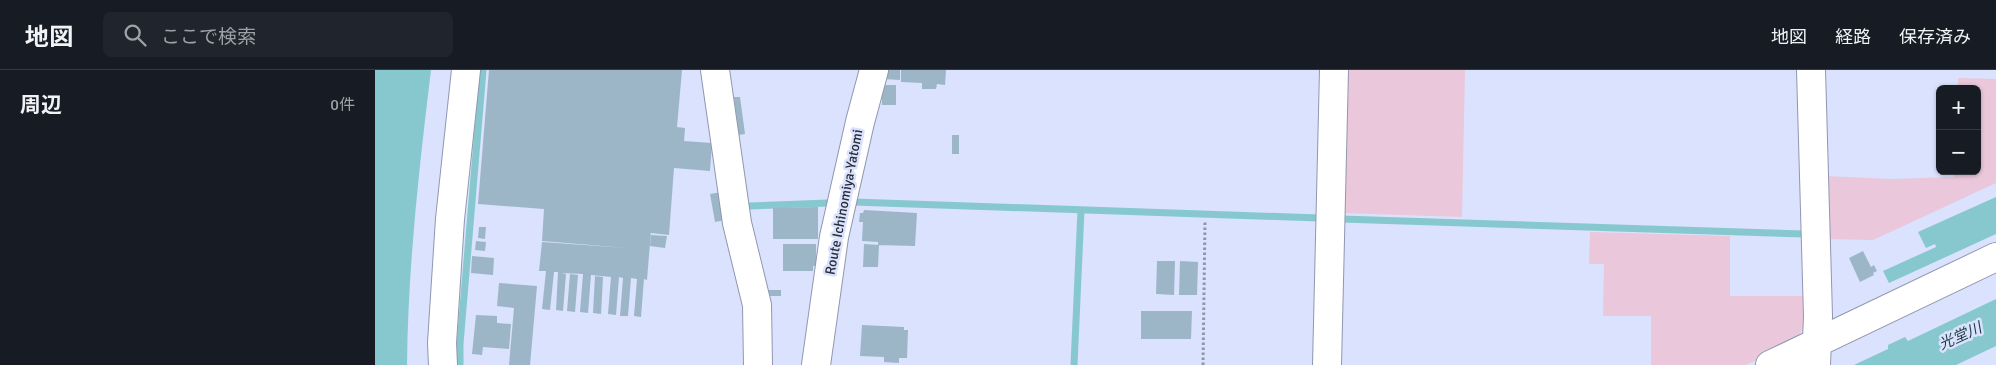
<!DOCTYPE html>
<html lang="ja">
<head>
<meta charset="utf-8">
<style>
  body { margin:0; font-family:Signika,"Noto Sans JP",sans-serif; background:#20242c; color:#f1f3f6 }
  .controls { position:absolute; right:15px; top:15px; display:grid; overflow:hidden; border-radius:8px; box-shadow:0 1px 4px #0004 }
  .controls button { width:45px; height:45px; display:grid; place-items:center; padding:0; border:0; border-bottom:1px solid #363941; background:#171b24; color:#f1f3f6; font:25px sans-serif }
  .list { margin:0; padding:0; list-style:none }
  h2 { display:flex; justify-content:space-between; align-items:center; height:65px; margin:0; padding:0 20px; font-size:21px }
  h2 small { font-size:16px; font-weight:400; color:#9ea1a6 }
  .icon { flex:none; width:28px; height:28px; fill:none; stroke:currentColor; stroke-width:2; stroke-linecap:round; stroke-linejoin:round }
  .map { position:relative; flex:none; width:1621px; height:295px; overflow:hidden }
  header { display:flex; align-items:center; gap:30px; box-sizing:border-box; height:70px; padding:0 25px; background:#171b24; border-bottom:1px solid #363941 }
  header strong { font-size:24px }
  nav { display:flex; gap:28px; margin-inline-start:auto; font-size:18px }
  .search { width:350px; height:45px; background:#20242c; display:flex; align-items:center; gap:12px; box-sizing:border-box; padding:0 18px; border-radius:8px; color:#9ea1a6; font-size:19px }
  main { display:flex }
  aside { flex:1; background:#171b24 }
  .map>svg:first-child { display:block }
  .green { fill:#eac7db }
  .water { fill:#86c8ce }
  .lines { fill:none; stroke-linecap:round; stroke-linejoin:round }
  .stream { stroke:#86c8ce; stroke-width:7 }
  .building { fill:#9cb6c8 }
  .minor-casing { stroke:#9097b0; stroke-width:30 }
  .major-casing { stroke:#9097b0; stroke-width:30 }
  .path { stroke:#8f95a8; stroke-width:3; stroke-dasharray:2.5 2.5; stroke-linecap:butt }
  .minor { stroke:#fff; stroke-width:28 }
  .major { stroke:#fff; stroke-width:28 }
  .labels { text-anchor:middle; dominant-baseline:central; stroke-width:5; stroke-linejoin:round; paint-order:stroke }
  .street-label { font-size:14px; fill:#282b35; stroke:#dae2fd }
  .water-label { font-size:15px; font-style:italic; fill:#1a3b3e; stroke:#dae2fd }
</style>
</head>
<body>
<header>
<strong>地図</strong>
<div class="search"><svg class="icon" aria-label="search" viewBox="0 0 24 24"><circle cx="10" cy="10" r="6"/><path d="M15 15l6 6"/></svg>ここで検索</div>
<nav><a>地図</a><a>経路</a><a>保存済み</a></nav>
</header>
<main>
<aside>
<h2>周辺<small>0件</small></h2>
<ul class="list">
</ul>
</aside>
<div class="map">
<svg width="1621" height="295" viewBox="0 0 1621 295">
  <rect width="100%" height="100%" fill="#dae2fd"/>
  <path class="green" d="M969,0H1090L1087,147L967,143Z
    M1583,8L1621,9V113L1498,170L1451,169L1450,106L1516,109L1579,107V101H1602V19H1583Z
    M1215,162L1355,166V226H1434V248L1418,275L1370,295H1276V246H1228L1229,194H1214Z"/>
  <path class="water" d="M0,0H56C44,98 33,196 32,295H0Z
    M1621,127V164L1514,213L1508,201L1561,177L1560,174L1551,178L1543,162Z
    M1621,229V276L1581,295H1479L1513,279V275L1530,267L1533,271Z"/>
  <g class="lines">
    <path class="stream" d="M479,132L944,148
      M373,136L453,133
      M966,149L1429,164
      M85,295V274L108,0
      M699,295L706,140"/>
  </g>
  <path class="building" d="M114,0H307L302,57L310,58L309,71L337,73L335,101L299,98L294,165L276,163V161L272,210L269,209L266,247L259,246L262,209L256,208L253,246H245L248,208L244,207L241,245L233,244L236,207L216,205L213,243L205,242L208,204L186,203L191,204L188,241L181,240L183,202H179L175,240L167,239L171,201H164L167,172L252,178L167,171L169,139L103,134Z
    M511,0H525V10L508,9Z
    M526,0H571L570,15L562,14L561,19H547V13L526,12Z
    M507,15H521V35H507Z
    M359,27H365L370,64L364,65Z
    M577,65H584V84H577Z
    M346,122L350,150L340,152L335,124Z
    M443,137V169H398V138Z
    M489,140L542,143L540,176L503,175V172L487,171L488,152H484L485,143H488Z
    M104,157H111L110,169L103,168Z
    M276,165L292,166L290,178L275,176Z
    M101,171L111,172L110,181L100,180Z
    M408,174H441V196H438V201H408Z
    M489,174L504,175L503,197H488Z
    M1488,181L1496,197L1499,195L1502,201L1498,203L1499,205L1485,212L1474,188Z
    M97,186L119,188L118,205L96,203Z
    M782,191H800L799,225L781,224Z
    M805,191L823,192L822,225H804Z
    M195,204L203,205L200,242L192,241Z
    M220,206L228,207L226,244L218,243Z
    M124,213L162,216L155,295H134L139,238L122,236Z
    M389,220H406V226H389Z
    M766,241H817L816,269H766Z
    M101,245L122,246V253L136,254L134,279L108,277L107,285L97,284Z
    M487,255L529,257V260H533L532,288H524V293L509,292V287L485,286Z"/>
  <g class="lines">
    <g class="minor-casing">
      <path id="minor" d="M340,0L362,153L382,235L383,295
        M1436,0L1443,246L1441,295
        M68,295L67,273L75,149L91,0
        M952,295L959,0
        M1395,295L1621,187"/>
    </g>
    <g class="major-casing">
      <path id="major" d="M441,295L459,167L485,52L499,0"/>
    </g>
    <path class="path" d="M828,295L830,151"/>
    <use href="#minor" class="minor"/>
    <use href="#major" class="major"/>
  </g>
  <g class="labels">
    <g class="street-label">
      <text transform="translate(469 132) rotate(-79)">Route Ichinomiya-Yatomi</text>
    </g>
    <g class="water-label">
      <text transform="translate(1585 266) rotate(-24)">光堂川</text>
    </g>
  </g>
</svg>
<div class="controls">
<button>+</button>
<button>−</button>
</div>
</div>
</main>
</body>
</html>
